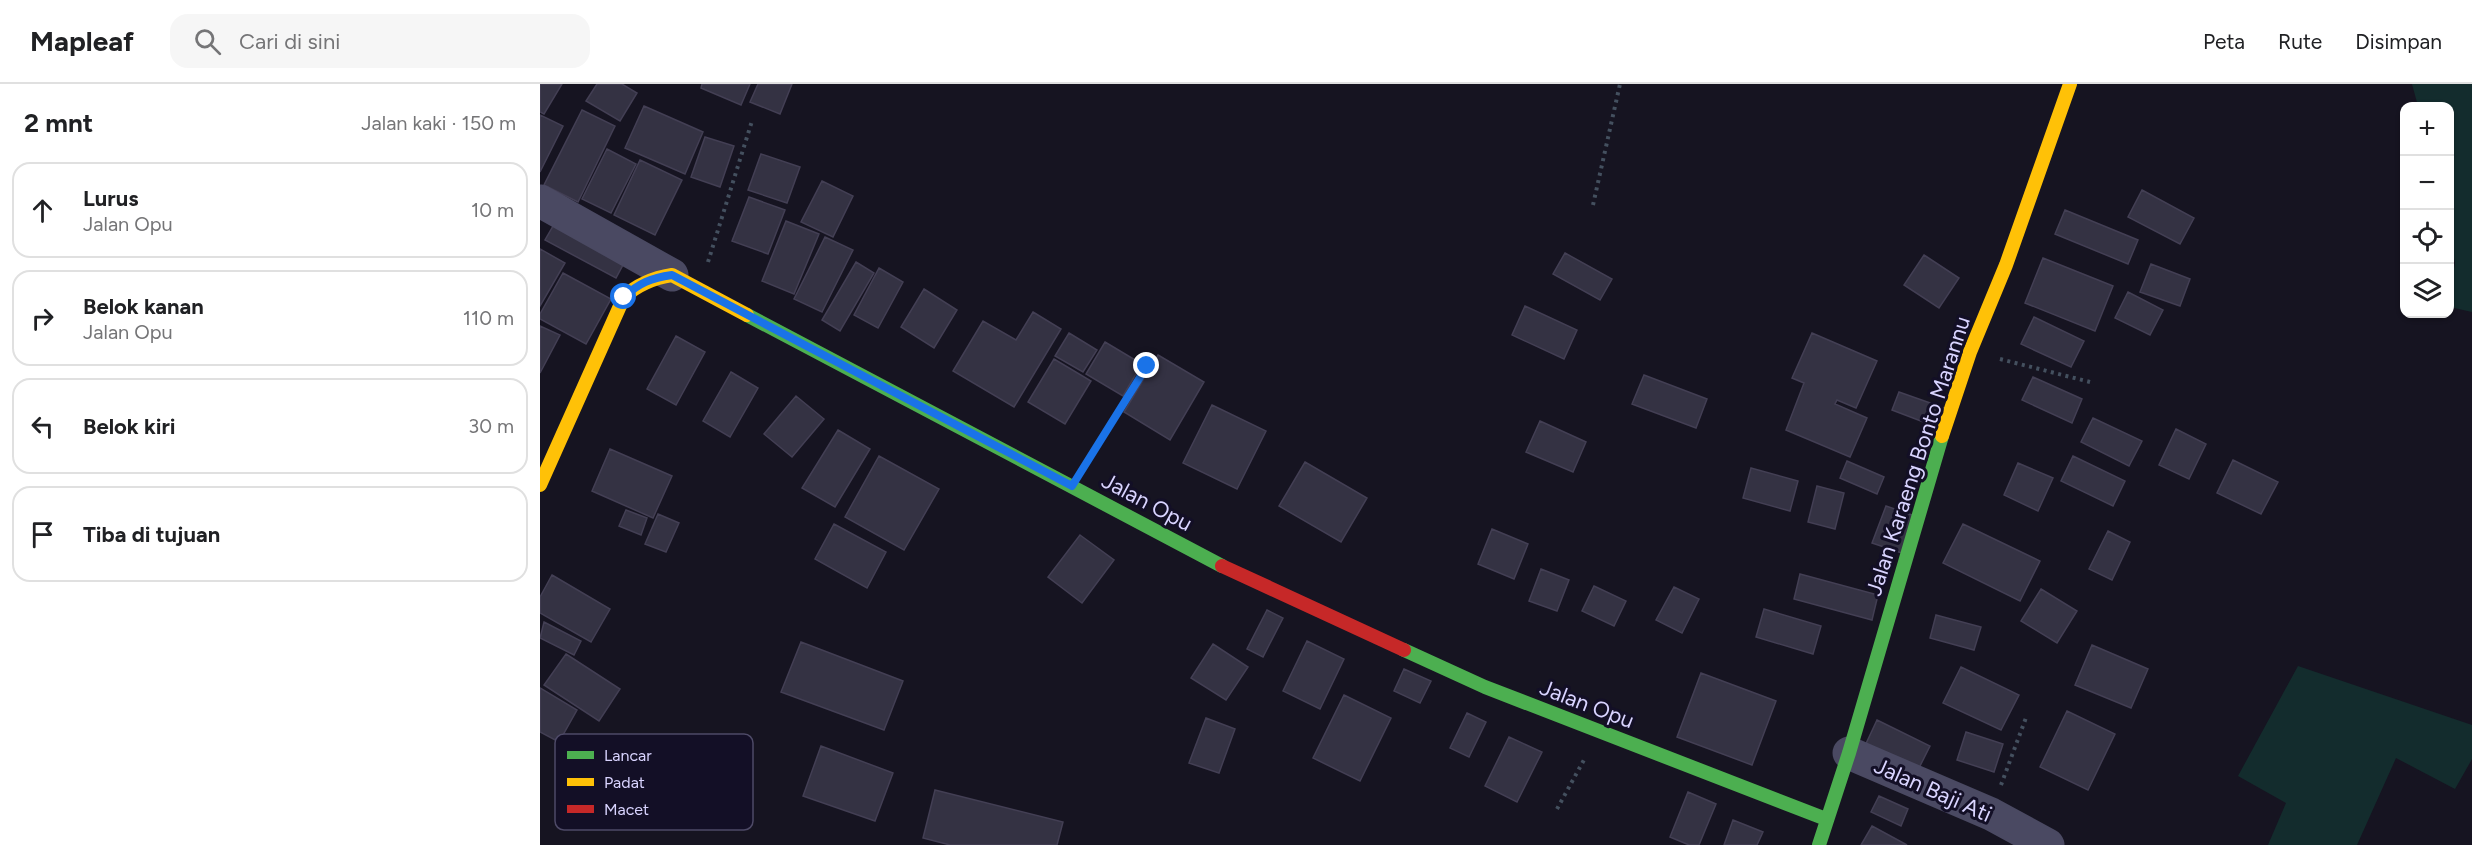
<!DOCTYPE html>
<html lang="id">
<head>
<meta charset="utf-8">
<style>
  body { margin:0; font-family:Figtree,sans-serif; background:#f6f6f6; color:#202124 }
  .controls { position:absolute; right:18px; top:18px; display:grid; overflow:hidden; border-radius:12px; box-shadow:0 2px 4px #0004 }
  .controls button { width:54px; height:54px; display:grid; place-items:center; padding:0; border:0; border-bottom:2px solid #e0e0e0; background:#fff; color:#202124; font:30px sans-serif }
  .stop { position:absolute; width:18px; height:18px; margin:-14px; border:4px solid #1a73e8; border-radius:50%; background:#fff }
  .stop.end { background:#1a73e8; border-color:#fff; box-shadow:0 2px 6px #0008 }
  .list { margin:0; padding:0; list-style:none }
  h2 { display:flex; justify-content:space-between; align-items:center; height:78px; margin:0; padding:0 24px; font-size:26px }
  h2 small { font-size:20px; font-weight:400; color:#757577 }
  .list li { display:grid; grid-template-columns:39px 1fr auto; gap:18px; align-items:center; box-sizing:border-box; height:96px; margin:0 12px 12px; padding:0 12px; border:2px solid #e0e0e0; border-radius:18px }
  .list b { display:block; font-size:22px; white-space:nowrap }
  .list p { margin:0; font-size:20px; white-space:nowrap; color:#757577 }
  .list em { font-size:20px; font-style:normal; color:#757577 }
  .icon { flex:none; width:33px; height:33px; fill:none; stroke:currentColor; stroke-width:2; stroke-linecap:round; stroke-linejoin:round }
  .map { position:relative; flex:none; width:1932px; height:761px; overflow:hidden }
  header { display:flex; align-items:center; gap:36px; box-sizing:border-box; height:84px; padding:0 30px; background:#fff; border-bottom:2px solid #e0e0e0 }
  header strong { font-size:28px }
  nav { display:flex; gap:33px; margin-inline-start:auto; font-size:21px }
  .search { width:420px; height:54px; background:#f6f6f6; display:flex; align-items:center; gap:15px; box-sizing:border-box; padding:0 21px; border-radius:18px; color:#757577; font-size:22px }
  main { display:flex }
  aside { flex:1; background:#fff }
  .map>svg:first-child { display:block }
  .green { fill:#132c2d }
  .building { fill:#343243; stroke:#433f54; stroke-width:1.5 }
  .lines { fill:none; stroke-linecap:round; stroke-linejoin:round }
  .path { stroke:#44505f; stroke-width:4; stroke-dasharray:3 4.5; stroke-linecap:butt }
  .street { stroke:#4a4962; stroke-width:33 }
  .fast { stroke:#4caf50; stroke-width:14 }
  .slow { stroke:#ffc107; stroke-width:14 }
  .jam { stroke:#c62828; stroke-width:14 }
  .route { stroke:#1a73e8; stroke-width:8 }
  .labels { text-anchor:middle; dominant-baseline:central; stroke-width:6; stroke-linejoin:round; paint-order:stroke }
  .street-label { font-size:22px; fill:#d9d4ff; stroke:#130f26 }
  .key { fill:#130f26; stroke:#4e4a67; stroke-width:1.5 }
  .key-label { font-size:16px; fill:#d9d4ff }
</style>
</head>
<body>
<header>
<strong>Mapleaf</strong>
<div class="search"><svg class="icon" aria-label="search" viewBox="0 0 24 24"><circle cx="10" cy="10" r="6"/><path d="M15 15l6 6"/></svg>Cari di sini</div>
<nav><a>Peta</a><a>Rute</a><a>Disimpan</a></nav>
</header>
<main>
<aside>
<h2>2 mnt<small>Jalan kaki · 150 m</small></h2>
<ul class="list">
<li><svg class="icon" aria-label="ahead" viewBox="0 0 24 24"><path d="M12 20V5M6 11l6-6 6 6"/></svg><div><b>Lurus</b><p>Jalan Opu</p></div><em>10 m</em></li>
<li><svg class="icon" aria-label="right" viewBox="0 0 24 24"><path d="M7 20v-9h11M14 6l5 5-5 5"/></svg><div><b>Belok kanan</b><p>Jalan Opu</p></div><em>110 m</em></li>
<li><svg class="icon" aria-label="left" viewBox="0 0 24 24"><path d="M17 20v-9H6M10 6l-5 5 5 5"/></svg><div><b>Belok kiri</b></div><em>30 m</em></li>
<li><svg class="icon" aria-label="arrive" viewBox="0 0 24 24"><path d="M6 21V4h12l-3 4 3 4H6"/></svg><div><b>Tiba di tujuan</b></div></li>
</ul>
</aside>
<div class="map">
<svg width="1932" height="761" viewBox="0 0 1932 761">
  <rect width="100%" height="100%" fill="#161421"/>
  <path class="green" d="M1872,0H1932V228L1910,223V205L1915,179L1910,155V22H1878Z
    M1758,582L1932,641V675L1915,705L1856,674L1817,761H1728L1746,719L1698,692Z"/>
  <path class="building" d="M0,0H22L4,30L0,28Z
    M57,0H82L97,9L80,37L46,17Z
    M162,0H210L201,21L161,4Z
    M218,0H252L240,30L210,18Z
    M104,22L163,48L145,90L85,64Z
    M42,26L75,42L38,118L4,101Z
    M0,31L23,42L0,88Z
    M165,53L194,62L180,103L151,93Z
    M67,65L96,80L71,129L42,115Z
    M221,70L260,83L247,119L208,106Z
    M100,76L142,96L115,151L74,131Z
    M282,97L313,112L293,153L261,138Z
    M1602,106L1654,134L1640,160L1588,133Z
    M209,113L245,126L228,170L192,157Z
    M1525,126L1598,156L1588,180L1515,150Z
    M20,130L90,168L76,194L5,156Z
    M246,137L279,150L254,210L222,197Z
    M285,153L313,166L282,228L254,215Z
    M0,165L25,179L0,222Z
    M1025,169L1072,195L1060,216L1013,190Z
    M1384,171L1419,194L1399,224L1364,201Z
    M1503,174L1573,202L1555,247L1485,219Z
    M316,178L334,189L300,247L282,236Z
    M1611,180L1650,195L1640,222L1600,208Z
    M339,184L363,198L338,244L314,231Z
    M23,189L71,215L46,260L0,235V230Z
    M384,205L417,226L394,264L361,243Z
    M1588,208L1623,226L1610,251L1575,234Z
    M985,222L1037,246L1024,275L972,251Z
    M493,228L521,245L474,323L413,287L443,237L476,256Z
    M1494,233L1544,257L1531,283L1481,260Z
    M0,242L20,251L0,289Z
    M529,249L557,266L543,288L515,272Z
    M1272,249L1337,277L1316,324L1297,316L1295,320L1327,334L1310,373L1246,346L1264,299L1252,294Z
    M136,252L165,268L136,321L107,305Z
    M565,258L602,280L583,312L546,290Z
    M618,271L664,298L630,356L584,328Z
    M514,275L551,297L525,340L488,318Z
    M191,288L218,304L190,353L163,337Z
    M1104,291L1167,315L1156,344L1092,320Z
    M1493,293L1542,315L1532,339L1482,316Z
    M1359,308L1410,326L1402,345L1352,326Z
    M256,312L284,335L252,373L224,350Z
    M672,321L726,347L697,405L643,379Z
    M1553,334L1602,357L1589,382L1541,358Z
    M1000,337L1046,358L1033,388L986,368Z
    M1636,345L1666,360L1649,395L1619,381Z
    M298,346L330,365L295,423L262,404Z
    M70,365L132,392L113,434L52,407Z
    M339,372L399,405L364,466L305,433Z
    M1533,372L1585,397L1573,422L1521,397Z
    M1693,376L1738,398L1721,430L1677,409Z
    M1307,377L1344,393L1337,410L1300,394Z
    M765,378L827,414L801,458L739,422Z
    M1478,379L1513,394L1498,427L1464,411Z
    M1211,384L1258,397L1250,427L1203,414Z
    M1277,402L1304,409L1295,445L1268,438Z
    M1346,422L1375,432L1362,469L1332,459Z
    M86,426L107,434L101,451L79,442Z
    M118,430L139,439L126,468L105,460Z
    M294,440L346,468L327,504L275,475Z
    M1423,440L1500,477L1480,517L1403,479Z
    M952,445L988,460L974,495L938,480Z
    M1568,447L1590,458L1572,496L1549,485Z
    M540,451L574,476L542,519L508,493Z
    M1001,485L1029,496L1017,527L989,517Z
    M1260,490L1338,511L1332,536L1254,515Z
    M12,491L70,525L51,558L0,529V513Z
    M1054,502L1086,517L1074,542L1042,527Z
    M1134,503L1159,515L1142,549L1116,536Z
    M1501,505L1537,527L1517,559L1481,537Z
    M1224,525L1281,542L1273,570L1216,553Z
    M727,526L743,534L723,573L707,565Z
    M1396,531L1441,543L1434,566L1390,554Z
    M4,538L41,557L34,571L0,554Z
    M767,557L804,575L780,625L743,607Z
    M261,558L363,597L344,646L241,608Z
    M673,560L708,583L686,616L651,594Z
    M1552,561L1608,585L1591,624L1535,601Z
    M26,570L80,605L59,637L4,601Z
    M1421,583L1479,611L1461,646L1403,619Z
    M864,585L891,597L880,619L854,607Z
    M1161,589L1236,617L1212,681L1137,653Z
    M0,604L37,626L19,658L0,648Z
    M804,611L851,634L820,697L773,674Z
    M1527,627L1575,650L1548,706L1500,683Z
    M927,629L946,638L929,673L910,664Z
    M666,634L695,645L679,689L649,679Z
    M1337,636L1390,662L1376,690L1324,664Z
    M1426,648L1463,660L1454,688L1417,676Z
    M969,653L1002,668L977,718L945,702Z
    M281,662L353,689L335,737L263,712Z
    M395,706L523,738L517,761H410L383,754Z
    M1148,708L1176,720L1159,761H1149L1130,753Z
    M1339,712L1368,725L1361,742L1331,728Z
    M1193,736L1223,748L1217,761H1184Z
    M1332,742L1367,761H1321Z"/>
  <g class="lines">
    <path class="path" d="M1053,121L1080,0
      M168,178L212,37
      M1460,275L1550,298
      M547,378L607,282
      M1461,701L1487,631
      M1017,725L1045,674"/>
    <path class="street" d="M0,117L132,191
      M1309,669L1451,730L1508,761"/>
    <path class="fast" d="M207,231L682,482
      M864,566L945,603L1286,735
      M1279,761L1309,669L1402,352"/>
    <path class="slow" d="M1402,352L1430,268L1466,181L1530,0
      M0,401L84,213C98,200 113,194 132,191L207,231"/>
    <path class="jam" d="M682,482L864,566"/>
  </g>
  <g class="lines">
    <path class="route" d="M84,213C99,199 111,194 132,191L532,402L607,282"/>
  </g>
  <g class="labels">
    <g class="street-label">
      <text transform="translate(1378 372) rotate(-72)">Jalan Karaeng Bonto Marannu</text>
      <text transform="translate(607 418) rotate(28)">Jalan Opu</text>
      <text transform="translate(1047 620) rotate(21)">Jalan Opu</text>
      <text transform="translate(1393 706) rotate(24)">Jalan Baji Ati</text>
    </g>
  </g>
  <rect x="15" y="650" width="198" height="96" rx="9" class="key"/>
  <rect x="27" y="667" width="27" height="8" fill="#4caf50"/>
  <rect x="27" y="694" width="27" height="8" fill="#ffc107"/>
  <rect x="27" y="721" width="27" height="8" fill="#c62828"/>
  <g class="key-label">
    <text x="64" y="677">Lancar</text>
    <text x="64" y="704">Padat</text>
    <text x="64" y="731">Macet</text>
  </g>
</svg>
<div class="controls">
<button>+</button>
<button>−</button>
<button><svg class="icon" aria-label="locate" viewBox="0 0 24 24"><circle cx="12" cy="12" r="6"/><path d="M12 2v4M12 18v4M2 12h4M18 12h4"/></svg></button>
<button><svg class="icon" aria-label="layers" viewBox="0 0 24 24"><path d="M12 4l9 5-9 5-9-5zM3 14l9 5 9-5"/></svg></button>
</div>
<div class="stop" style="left:84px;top:213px"></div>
<div class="stop end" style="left:607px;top:282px"></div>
</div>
</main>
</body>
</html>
